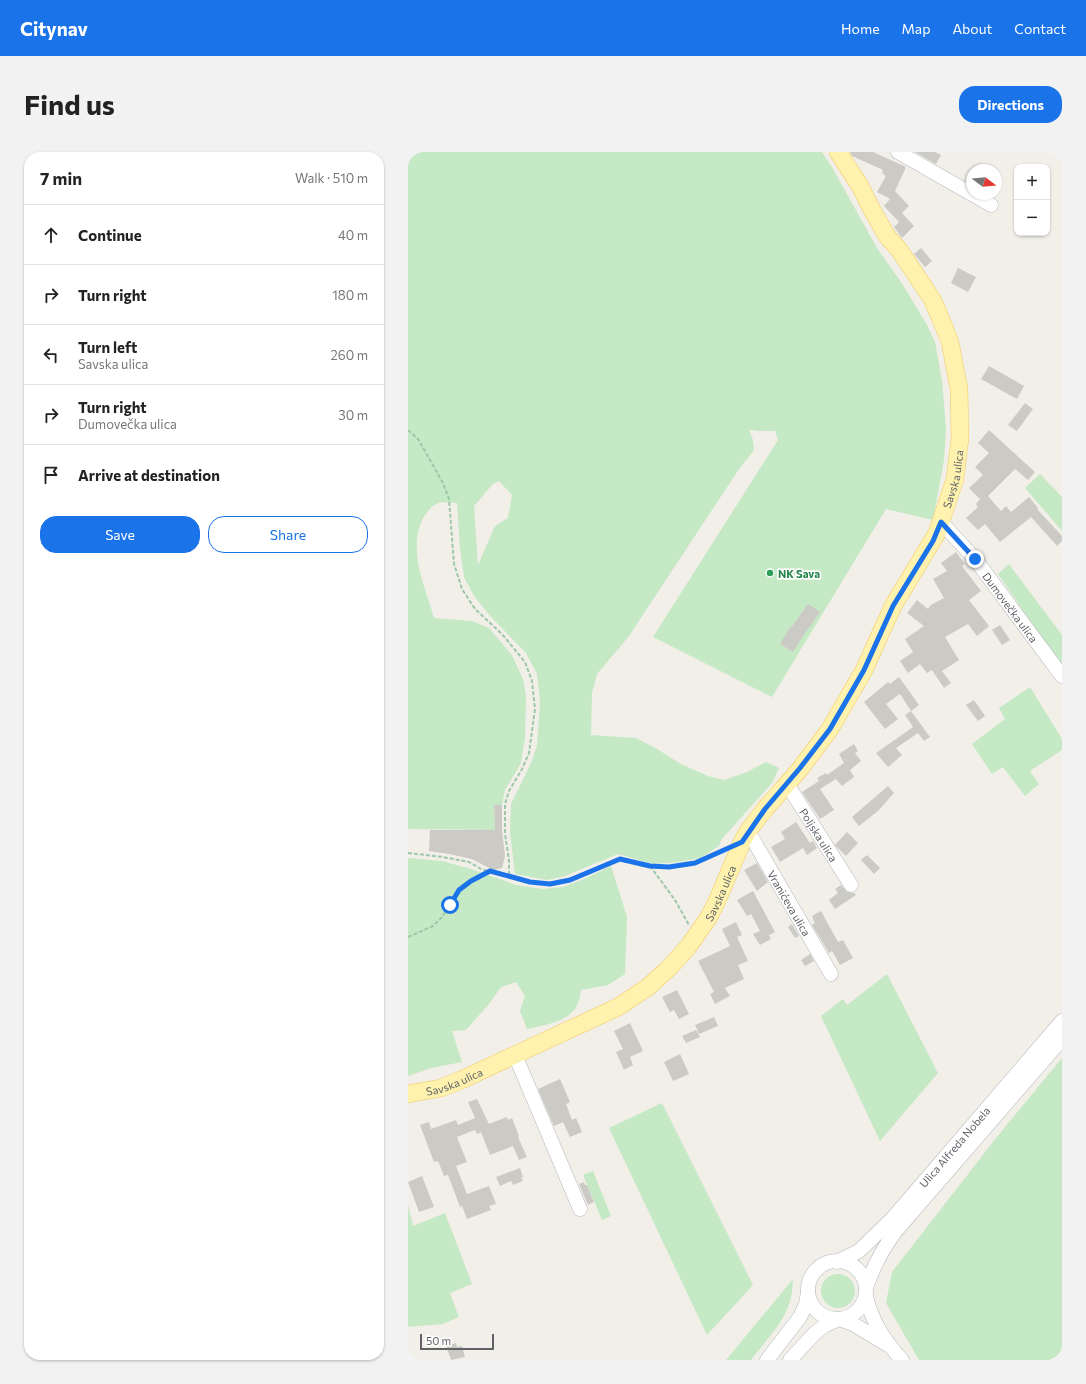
<!DOCTYPE html>
<html lang="en">
<head>
<meta charset="utf-8">
<style>
  body { margin:0; font-family:Commissioner,sans-serif; background:#f2f2f2; color:#222 }
  .controls { position:absolute; right:12px; top:12px; display:grid; overflow:hidden; border-radius:8px; box-shadow:0 1px 3px #0004 }
  .controls button { width:36px; height:36px; display:grid; place-items:center; padding:0; border:0; border-bottom:1px solid #e0e0e0; background:#fff; color:#222; font:20px sans-serif }
  .compass { position:absolute; left:558px; top:12px; width:36px; height:36px; border-radius:50%; background:#fff; box-shadow:0 1px 3px #0004; rotate:106deg }
  .scale { position:absolute; left:12px; bottom:10px; width:74px; box-sizing:border-box; padding-left:4px; border:2px solid #5f6368; border-top:0; font-size:11px; line-height:14px; white-space:nowrap; color:#5f6368; -webkit-text-stroke:3px #fff; paint-order:stroke }
  .stop { position:absolute; width:12px; height:12px; margin:-9px; border:3px solid #1a73e8; border-radius:50%; background:#fff }
  .stop.end { background:#1a73e8; border-color:#fff; box-shadow:0 1px 4px #0008 }
  .list { margin:0; padding:0; list-style:none }
  h2 { display:flex; justify-content:space-between; align-items:center; height:52px; margin:0; padding:0 16px; font-size:17px }
  h2 small { font-size:13px; font-weight:400; color:#767676 }
  .list li { display:grid; grid-template-columns:26px 1fr auto; gap:12px; align-items:center; box-sizing:border-box; height:60px; padding:0 16px; border-top:1px solid #e0e0e0 }
  .list b { display:block; font-size:15px; white-space:nowrap }
  .list p { margin:0; font-size:13px; white-space:nowrap; color:#767676 }
  .list em { font-size:13px; font-style:normal; color:#767676 }
  .actions { display:flex; gap:8px; padding:12px 16px }
  .actions a { flex:1; padding:9px 0; border:1px solid #1a73e8; border-radius:16px; text-align:center; font-size:14px; color:#1a73e8 }
  .actions .main { background:#1a73e8; color:#fff }
  .icon { flex:none; width:22px; height:22px; fill:none; stroke:currentColor; stroke-width:2; stroke-linecap:round; stroke-linejoin:round }
  .map { position:relative; flex:none; width:654px; height:1208px; overflow:hidden; border-radius:16px }
  header { display:flex; align-items:center; gap:24px; box-sizing:border-box; height:56px; padding:0 20px; background:#1a73e8; color:#fff }
  header strong { font-size:19px }
  nav { display:flex; gap:22px; margin-inline-start:auto; font-size:14px }
  .intro { display:flex; align-items:center; justify-content:space-between; box-sizing:border-box; height:96px; padding:0 24px }
  h1 { margin:0; font-size:28px }
  .button { padding:10px 18px; border-radius:16px; background:#1a73e8; color:#fff; font-size:14px; font-weight:700 }
  main { display:flex; gap:24px; padding:0 24px }
  aside { flex:1; background:#fff; border-radius:16px; box-shadow:0 1px 3px #0004 }
  .map>svg:first-child { display:block }
  .green { fill:#c5e8c5; fill-rule:evenodd }
  .building { fill:#cccac5 }
  .lines { fill:none; stroke-linecap:round; stroke-linejoin:round }
  .minor-casing { stroke:#b5b8bc; stroke-width:15 }
  .major-casing { stroke:#f2c960; stroke-width:18 }
  .path { stroke:#9cc7a9; stroke-width:2; stroke-dasharray:4 2; stroke-linecap:butt }
  .minor { stroke:#fff; stroke-width:14 }
  .major { stroke:#fff2af; stroke-width:17 }
  .route { stroke:#1a73e8; stroke-width:5 }
  .leisure-dot { fill:#2e9e5b; stroke:#fff; stroke-width:1.5 }
  .labels { text-anchor:middle; dominant-baseline:central; stroke-width:3.5; stroke-linejoin:round; paint-order:stroke }
  .street-label { font-size:11px; fill:#5f6368; stroke:#fff }
  .leisure-label { font-size:11px; font-weight:bold; fill:#27864d; stroke:#fff; text-anchor:start }
</style>
</head>
<body>
<header>
<strong>Citynav</strong>
<nav><a>Home</a><a>Map</a><a>About</a><a>Contact</a></nav>
</header>
<div class="intro"><h1>Find us</h1><a class="button">Directions</a></div>
<main>
<aside>
<h2>7 min<small>Walk · 510 m</small></h2>
<ul class="list">
<li><svg class="icon" aria-label="ahead" viewBox="0 0 24 24"><path d="M12 20V5M6 11l6-6 6 6"/></svg><div><b>Continue</b></div><em>40 m</em></li>
<li><svg class="icon" aria-label="right" viewBox="0 0 24 24"><path d="M7 20v-9h11M14 6l5 5-5 5"/></svg><div><b>Turn right</b></div><em>180 m</em></li>
<li><svg class="icon" aria-label="left" viewBox="0 0 24 24"><path d="M17 20v-9H6M10 6l-5 5 5 5"/></svg><div><b>Turn left</b><p>Savska ulica</p></div><em>260 m</em></li>
<li><svg class="icon" aria-label="right" viewBox="0 0 24 24"><path d="M7 20v-9h11M14 6l5 5-5 5"/></svg><div><b>Turn right</b><p>Dumovečka ulica</p></div><em>30 m</em></li>
<li><svg class="icon" aria-label="arrive" viewBox="0 0 24 24"><path d="M6 21V4h12l-3 4 3 4H6"/></svg><div><b>Arrive at destination</b></div></li>
</ul>
<div class="actions"><a class="main">Save</a><a>Share</a></div>
</aside>
<div class="map">
<svg width="654" height="1208" viewBox="0 0 654 1208">
  <rect width="100%" height="100%" fill="#f1efe8"/>
  <path class="green" d="M0,0H414L425,17L469,96L495,133L519,173L527,190L534,229L538,276L536,308L525,368L478,357L364,545L245,485L370,288L367,279H351L341,278L345,288L346,298L331,317L221,484L189,522L184,541L183,583L228,586L249,597L273,612L300,624L316,628L339,620L358,610L371,616L364,631L313,688L311,694L292,706L270,710L245,712L210,702L157,724L139,728L107,722L102,680L103,652L124,609L129,593L132,550L129,522L118,501L83,465L66,444L56,425L52,396L49,351C43,351 33,349 28,352C22,355 17,363 14,368C0,401 17,434 26,466L64,469L81,476L104,503L115,527L118,544L117,586L113,611L97,638L94,653L86,654L87,678L0,677ZM91,329L104,343L100,366L87,374L70,413L66,354L85,332Z
    M632,322L654,345V379L617,336Z
    M601,412L654,483V514L590,422Z
    M622,535L654,587V598L622,619L631,632L617,644L595,615L584,622L564,592L597,567L591,556Z
    M0,706L34,709L63,717L108,733L135,737L155,735L176,727L203,714L219,765L217,822L200,833L173,838C172,842 172,847 170,851C163,870 136,873 119,877L112,859L117,844L108,830L93,835L81,852L58,878L44,879L54,910L23,916L0,924Z
    M479,822L530,921L472,989L413,864L435,847L439,853Z
    M654,906V1208H511L478,1151L484,1120L588,986Z
    M254,951L345,1133L299,1183L201,976Z
    M185,1019L203,1064L194,1068L175,1023Z
    M0,1053L5,1074L37,1061L64,1132L42,1141L51,1165L35,1172L0,1175Z
    M413 1139a17 17 0 1 1 34 0a17 17 0 1 1-34 0Z
    M385,1127C384,1137 384,1146 380,1155C373,1174 355,1192 343,1208H318Z"/>
  <path class="building" d="M442,0H465L498,15L487,39L501,54L494,61L506,74L494,86L486,75L491,70L476,54L482,47L469,40L478,24L474,21L475,18L444,4Z
    M507,0H527L533,3L528,12Z
    M513,96L524,109L517,115L506,102Z
    M550,116L568,125L560,140L543,131Z
    M581,214L616,234L609,247L573,227Z
    M617,251L625,257L609,279L600,273Z
    M581,278L627,320L620,328L607,317L580,344L593,359L598,354L603,360L621,345L630,356L629,357L654,384V389L649,394L623,365L592,390L577,372L570,378L558,366L570,355L568,352L572,347L561,336L575,323L567,315L581,301L570,291Z
    M548,400L557,412L554,414L573,439L561,448L581,474L569,484L560,472L537,485L551,508L534,519L543,531L536,536L524,518L519,521L512,512L500,521L492,509L505,500L497,487L516,474L499,461L509,448L520,457L523,453L536,446L525,427L539,419L533,411Z
    M400,452L412,460L401,476H400L385,500L372,492L382,475L383,476Z
    M592,473L602,488L594,493L584,478Z
    M491,525L511,553L503,559L492,542L478,552L490,567L477,577L456,550L480,530L482,532Z
    M566,548L577,564L570,569L558,553Z
    M503,559L522,585L516,589L510,581L488,596L494,603L480,615L468,601L505,575L497,563Z
    M446,592L450,599L447,601L453,609L442,618L446,625L434,634L428,627L412,637L426,658L412,667L394,640L411,629L409,626L418,621L419,623L436,611L431,602Z
    M480,634L486,641L470,659L451,674L444,665Z
    M86,653H94V678L97,704L94,716L85,718L64,707L41,702L21,699L22,678H87Z
    M388,670L402,691L405,689L409,696L399,703L395,696L372,710L363,695L377,687L373,680Z
    M439,680L450,691L438,704L427,693Z
    M459,703L472,716L466,722L453,708Z
    M349,711L360,730L349,739L336,718Z
    M433,733L439,740L446,741L448,743L427,757L421,748L430,741L427,737Z
    M345,739L367,780L361,783L363,787L352,793L345,782L352,779L343,762L339,764L329,748Z
    M413,759L430,790L435,788L445,806L432,813L424,799L421,801L404,773L407,771L404,764Z
    M328,770L334,783L329,785L340,809L330,813L336,827L317,836L322,844L307,852L302,842L306,840L290,809L322,794L314,777Z
    M384,772L391,784L387,786L380,775Z
    M402,802L406,809L397,814L393,808Z
    M269,838L281,862L271,867L266,858L262,860L254,845Z
    M306,865L310,874L291,882L287,873Z
    M222,871L235,899L222,905L225,913L216,918L208,900L215,897L206,879Z
    M288,878L292,885L278,891L274,884Z
    M272,902L281,922L265,929L256,910Z
    M152,927L162,950L158,952L164,968L168,966L174,980L162,985L155,970L146,974L130,937Z
    M69,947L81,972L99,965L100,968L104,966L111,984L110,985L119,1005L111,1008L105,994L82,1003L73,980L69,982L67,978L49,985L59,1010L48,1014L59,1042L81,1034L88,1052L81,1054L83,1058L59,1067L54,1054L52,1055L40,1023L36,1024L30,1009L26,1010L12,973L21,970L23,977L48,968L50,973L67,966L60,950Z
    M112,1016L115,1025L113,1026L115,1029L105,1033L103,1029L92,1034L88,1025Z
    M14,1024L26,1055L11,1060L0,1030Z
    M176,1030L177,1033H179L186,1050L180,1053L171,1032Z
    M48,1191L49,1195L54,1194L57,1205L43,1208L38,1194Z"/>
  <g class="lines">
    <g class="minor-casing">
      <g id="minor">
        <path d="M490,0L583,53"/>
        <path id="s1" d="M533,370L567,407L654,524"/>
        <path id="s2" d="M379,632L443,733"/>
        <path id="s3" d="M340,679L423,822"/>
        <path d="M107,903L172,1057"/>
        <circle cx="429" cy="1138" r="29"/>
        <path id="s4" d="M429,1110L451,1099L484,1067L654,869"/>
        <path d="M458,1136C465,1115 474,1098 487,1080L654,887"/>
        <path d="M458,1144C464,1170 476,1188 494,1208"/>
        <path d="M359,1208L392,1165L398,1152L400,1140"/>
        <path d="M382,1208L406,1182L416,1174L431,1167L445,1172L480,1193"/>
      </g>
    </g>
    <g class="major-casing">
      <g id="major">
        <path id="s5" d="M0,942L33,936L53,928L210,855L240,835L261,816L280,795L301,765L309,749L334,690L340,679L357,657L392,617L422,577L456,518L485,454L529,381L547,327L552,286L551,237L542,190L532,165L524,147L492,99L479,84L464,58L452,34L430,0"/>
      </g>
    </g>
    <path class="path" d="M0,278L10,287L35,331L41,347L46,412L54,437L67,457L94,482L117,510L124,529L127,557L121,601L114,617L101,639L97,652V682L101,708V725
      M0,701L35,705L61,710L73,717L101,725L123,730L142,732L162,728L212,707L242,714L261,715L287,711L316,698
      M242,714L267,748L281,773
      M0,785L25,774L34,765L51,738L63,729L82,719"/>
    <use href="#minor" class="minor"/>
    <use href="#major" class="major"/>
  </g>
  <g class="lines">
    <path class="route" d="M42,753L51,738L63,729L82,719L122,730L142,732L162,728L212,707L242,714L261,715L287,711L334,690L357,657L392,616L422,577L456,518L485,454L525,389L533,370L567,407"/>
  </g>
  <circle class="leisure-dot" cx="362" cy="421" r="4"/>
  <g class="labels">
    <g class="street-label">
      <text stroke="none"><textPath href="#s5" startOffset="863">Savska ulica</textPath></text>
      <text stroke="none"><textPath href="#s1" startOffset="110">Dumovečka ulica</textPath></text>
      <text stroke="none"><textPath href="#s2" startOffset="60">Poljska ulica</textPath></text>
      <text stroke="none"><textPath href="#s5" startOffset="384">Savska ulica</textPath></text>
      <text stroke="none"><textPath href="#s3" startOffset="83">Vranićeva ulica</textPath></text>
      <text stroke="none"><textPath href="#s5" startOffset="48">Savska ulica</textPath></text>
      <text stroke="none"><textPath href="#s4" startOffset="166">Ulica Alfreda Nobela</textPath></text>
    </g>
    <g class="leisure-label">
      <text x="370" y="421">NK Sava</text>
    </g>
  </g>
</svg>
<div class="controls">
<button>+</button>
<button>−</button>
</div>
<svg class="compass" viewBox="-18 -18 36 36"><path d="M0-13l5 13h-10z" fill="#e53935"/><path d="M0 13l5-13h-10z" fill="#767676"/></svg>
<div class="scale">50 m</div>
<div class="stop" style="left:42px;top:753px"></div>
<div class="stop end" style="left:567px;top:407px"></div>
</div>
</main>
</body>
</html>
